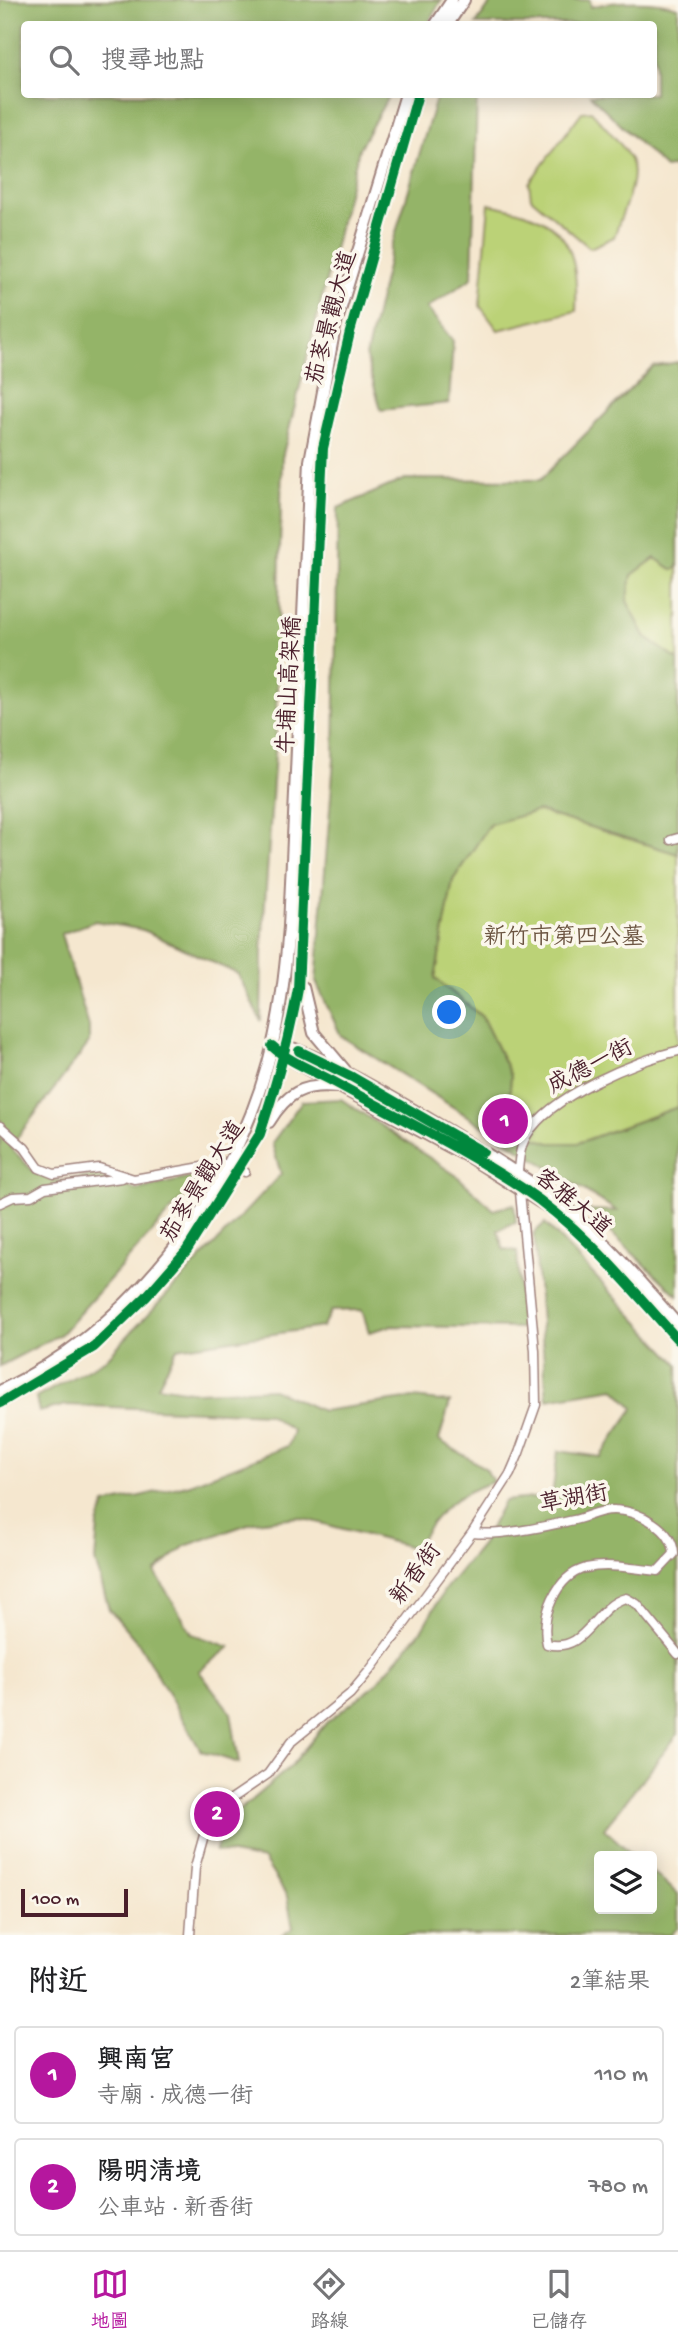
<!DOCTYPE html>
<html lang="zh-TW">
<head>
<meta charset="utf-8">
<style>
  body { margin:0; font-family:"Gochi Hand","LXGW WenKai TC",sans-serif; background:#f6f6f6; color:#202124 }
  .controls { position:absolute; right:21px; bottom:21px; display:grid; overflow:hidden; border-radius:7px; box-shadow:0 4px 18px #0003 }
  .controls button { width:63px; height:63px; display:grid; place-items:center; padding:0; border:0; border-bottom:2px solid #e0e0e0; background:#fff; color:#202124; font:35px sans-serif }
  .scale { position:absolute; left:21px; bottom:18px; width:107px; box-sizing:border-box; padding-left:7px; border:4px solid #4a1f2b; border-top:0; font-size:19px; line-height:24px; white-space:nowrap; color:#4a1f2b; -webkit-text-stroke:5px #fbf7ec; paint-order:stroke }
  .you { position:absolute; left:450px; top:1013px; width:24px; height:24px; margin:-18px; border:5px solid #fff; border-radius:50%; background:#1a73e8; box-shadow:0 0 0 10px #1a73e833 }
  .badge { display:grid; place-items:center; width:46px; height:46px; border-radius:50%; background:#b5179e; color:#fff; font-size:23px; font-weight:700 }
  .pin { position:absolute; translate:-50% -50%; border:4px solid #fff; box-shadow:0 2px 7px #0006 }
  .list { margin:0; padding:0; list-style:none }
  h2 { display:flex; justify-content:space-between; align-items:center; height:91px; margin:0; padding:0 28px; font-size:30px }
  h2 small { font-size:23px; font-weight:400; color:#757577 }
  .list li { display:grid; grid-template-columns:46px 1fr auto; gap:21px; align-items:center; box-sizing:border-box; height:98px; margin:0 14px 14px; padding:0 14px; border:2px solid #e0e0e0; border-radius:7px }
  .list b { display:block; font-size:26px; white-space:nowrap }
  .list p { margin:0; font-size:23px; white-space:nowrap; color:#757577 }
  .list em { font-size:23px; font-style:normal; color:#757577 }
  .icon { flex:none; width:38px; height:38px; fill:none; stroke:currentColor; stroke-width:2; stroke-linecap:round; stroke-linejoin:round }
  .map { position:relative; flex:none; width:678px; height:1935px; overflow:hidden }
  .search { position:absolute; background:#fff; box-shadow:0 4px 18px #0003; left:21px; right:21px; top:21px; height:77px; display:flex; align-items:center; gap:18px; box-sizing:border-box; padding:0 24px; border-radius:7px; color:#757577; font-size:26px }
  .sheet { height:315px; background:#fff }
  nav { display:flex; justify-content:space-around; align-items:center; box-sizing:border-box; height:98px; border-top:2px solid #e0e0e0; background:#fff; font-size:19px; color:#757577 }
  nav a { display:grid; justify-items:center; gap:4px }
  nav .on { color:#b5179e }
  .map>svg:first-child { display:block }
  .green { fill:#bbd277; stroke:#827851; stroke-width:2 }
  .forest { fill:#94b468; stroke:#6f6a4a; stroke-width:2 }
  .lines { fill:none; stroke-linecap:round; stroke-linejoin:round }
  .street-casing { stroke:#a0837d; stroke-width:11 }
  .secondary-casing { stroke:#a0837d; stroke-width:14 }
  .street { stroke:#fff; stroke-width:8 }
  .secondary { stroke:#fff; stroke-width:10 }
  .cycleway-casing { stroke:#fbf7ec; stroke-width:15 }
  .cycleway { stroke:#00873e; stroke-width:10 }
  .labels { text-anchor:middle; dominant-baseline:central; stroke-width:7; stroke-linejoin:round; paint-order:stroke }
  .street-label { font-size:23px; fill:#4a1f2b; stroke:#fbf7ec }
  .park-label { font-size:23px; fill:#6c5542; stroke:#fbf7ec }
</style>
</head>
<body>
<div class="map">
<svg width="678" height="1935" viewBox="0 0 678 1935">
  <rect width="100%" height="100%" fill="#fbf7ec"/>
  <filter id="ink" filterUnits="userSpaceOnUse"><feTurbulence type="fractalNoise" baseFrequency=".0143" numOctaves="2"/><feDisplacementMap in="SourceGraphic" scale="14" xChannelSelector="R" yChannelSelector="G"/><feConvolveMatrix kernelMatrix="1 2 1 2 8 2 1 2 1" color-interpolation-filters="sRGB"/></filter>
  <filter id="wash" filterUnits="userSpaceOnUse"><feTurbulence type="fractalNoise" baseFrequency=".00686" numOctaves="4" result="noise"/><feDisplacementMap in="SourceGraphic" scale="28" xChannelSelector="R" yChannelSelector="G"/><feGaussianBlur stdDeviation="1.57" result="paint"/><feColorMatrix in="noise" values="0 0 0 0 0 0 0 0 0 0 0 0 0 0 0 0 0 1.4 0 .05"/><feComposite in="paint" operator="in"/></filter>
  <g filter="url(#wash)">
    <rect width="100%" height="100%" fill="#f5e7cf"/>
    <path class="green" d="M591,111C645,170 640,163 614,237L590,248L531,198L529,183L582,112Z
      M489,204C561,218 579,237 576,311L498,330L480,306Z
      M655,558L673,570L678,567V660L646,638L627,602L632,575Z
      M537,811L678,854V1107L578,1143H550L506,1129L511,1076L482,1017L435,978L453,880L490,824Z"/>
    <path class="forest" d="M0,0H441L428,24H24V94L389,95L359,149L282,458L276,737L262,948L261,1021L238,974L143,930L95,921L61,934L89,1027V1043L10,1147L35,1173L61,1181L97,1175L136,1190L203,1175L61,1334L0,1366Z
      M493,0H590L591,7C614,0 655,0 678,7V166L665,168L590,95L654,94V24H476Z
      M437,95H477L472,278L427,308L453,341L449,403L381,410L366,357L391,249Z
      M678,362V567L673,570L655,558L632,575L627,601L646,638L678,660V854L538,811L490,824L453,880L435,978L482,1017L511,1076L507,1129L550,1143H578L678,1107V1296L587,1210L617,1211L341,1036L316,982L334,759L338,508L405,479L540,480L652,367Z
      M341,1099L457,1176L494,1210L514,1204L516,1222L498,1230L503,1249L517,1251L522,1328L391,1326L369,1332L362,1310L331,1311L322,1327L177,1348L158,1386L197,1392L273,1389L322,1411L413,1398L450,1402L439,1440L486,1469L493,1482C453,1494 436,1513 415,1548L298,1517L254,1522L185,1546L155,1572L192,1634L230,1647L199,1671L231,1713L239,1763L201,1751L140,1645L109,1609L95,1561L98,1525L105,1504L187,1485L288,1446L293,1431L268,1414L66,1405L39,1412L36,1398L106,1359L281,1174L272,1143L302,1101Z
      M545,1223L678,1364V1734L604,1829L634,1856H599V1909H652V1871L678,1894V1927L671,1935H282L293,1928L287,1896L264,1860L215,1851L229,1819L290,1767L326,1723L376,1684L421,1631L445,1589L482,1544L504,1501L552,1496L558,1451L600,1457L634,1408L614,1388L547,1399L534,1233Z"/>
  </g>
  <g filter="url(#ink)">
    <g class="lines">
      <g class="street-casing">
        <path id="street" d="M671,840L678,838
          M0,1126L25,1148L39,1168L54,1174L99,1168L134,1179L219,1164H229L245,1172
          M0,1203L13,1197L31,1196L45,1188L122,1178
          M472,1533C504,1536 542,1527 574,1520C588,1517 600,1509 615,1510C640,1511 673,1529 674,1554L658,1571C634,1569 610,1563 586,1568C556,1576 540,1616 547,1644C587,1654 593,1606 626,1598L637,1604L678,1654
          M190,1935L195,1867L208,1821L221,1806L268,1774L291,1742L350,1694L370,1670L472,1533L510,1474L519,1453L536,1405L535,1351L518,1171C519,1159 520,1146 527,1135C550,1096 636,1060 678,1051"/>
      </g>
      <g class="secondary-casing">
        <path id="secondary" d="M436,24L452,0
          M448,24L464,0
          M303,987L314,1033L345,1070
          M282,1046C313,1045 537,1181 568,1209C608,1244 643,1285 678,1325
          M281,1055L472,1159L560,1215L607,1261L678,1340
          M269,1122C287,1093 303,1083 338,1087
          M0,1391C130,1329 230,1201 268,1063C280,1019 285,973 289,927L310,461L335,327L406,94
          M0,1403L94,1347L146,1297L187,1250L260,1134C276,1086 289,1039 298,989L323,448L350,332L418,94"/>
      </g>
      <use href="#street" class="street"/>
      <use href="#secondary" class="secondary"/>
      <g class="cycleway-casing">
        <path id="cycleway" d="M272,1046C290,1063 315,1071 336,1083C398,1117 463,1149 522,1188C583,1228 629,1286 678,1340
          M299,1051L352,1077L483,1152
          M0,1403L94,1347L146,1297L187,1250L260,1134C276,1086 289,1039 298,989L323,448L350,332L418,94"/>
      </g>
      <use href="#cycleway" class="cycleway"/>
    </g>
  </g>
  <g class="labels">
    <g class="street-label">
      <text transform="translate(333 318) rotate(-75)">茄苳景觀大道</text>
      <text transform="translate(291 685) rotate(-87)">牛埔山高架橋</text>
      <text transform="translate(591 1068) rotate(-27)">成德一街</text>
      <text transform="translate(204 1182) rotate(-58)">茄苳景觀大道</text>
      <text transform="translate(572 1204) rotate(40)">客雅大道</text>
      <text transform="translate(574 1500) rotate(-10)">草湖街</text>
      <text transform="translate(417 1575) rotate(-54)">新香街</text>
    </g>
    <g class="park-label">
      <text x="564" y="938">新竹市第四公墓</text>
    </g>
  </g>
</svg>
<div class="controls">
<button><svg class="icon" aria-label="layers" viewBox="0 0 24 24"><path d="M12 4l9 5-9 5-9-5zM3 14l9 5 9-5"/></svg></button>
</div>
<div class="scale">100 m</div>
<div class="you"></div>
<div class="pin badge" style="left:505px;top:1121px">1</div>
<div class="pin badge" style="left:217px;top:1814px">2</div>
<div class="search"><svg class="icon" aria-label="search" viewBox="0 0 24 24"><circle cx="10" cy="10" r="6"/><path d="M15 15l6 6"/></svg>搜尋地點</div>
</div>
<section class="sheet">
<h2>附近<small>2筆結果</small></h2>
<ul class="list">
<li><span class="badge">1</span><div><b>興南宮</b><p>寺廟 · 成德一街</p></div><em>110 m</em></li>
<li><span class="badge">2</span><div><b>陽明清境</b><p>公車站 · 新香街</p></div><em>780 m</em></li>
</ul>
</section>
<nav>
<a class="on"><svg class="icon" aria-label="map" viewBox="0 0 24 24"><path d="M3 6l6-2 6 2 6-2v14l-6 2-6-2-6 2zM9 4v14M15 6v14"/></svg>地圖</a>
<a><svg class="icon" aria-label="directions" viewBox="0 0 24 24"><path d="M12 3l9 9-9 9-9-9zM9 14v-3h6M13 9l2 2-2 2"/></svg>路線</a>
<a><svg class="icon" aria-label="saved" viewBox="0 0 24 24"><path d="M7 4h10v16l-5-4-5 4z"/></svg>已儲存</a>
</nav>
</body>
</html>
